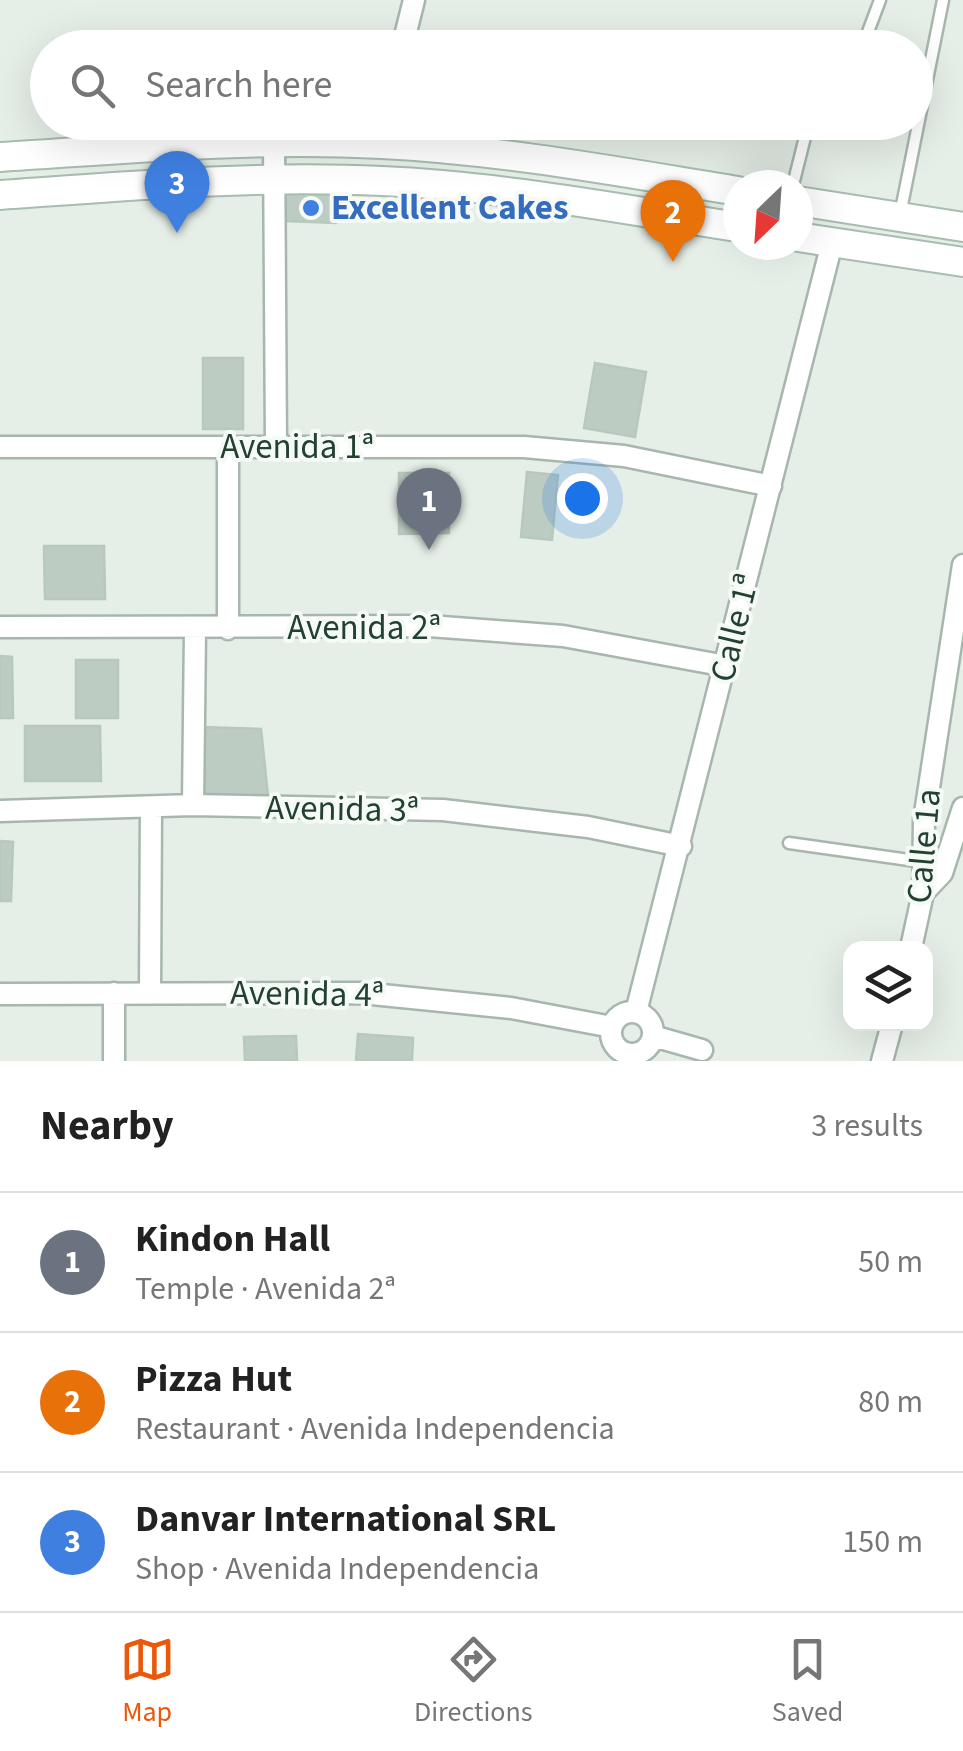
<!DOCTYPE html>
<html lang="en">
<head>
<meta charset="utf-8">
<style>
  body { margin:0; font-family:"Source Sans 3",sans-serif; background:#f2f2f2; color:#222 }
  .controls { position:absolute; right:30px; bottom:30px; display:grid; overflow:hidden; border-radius:20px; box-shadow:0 10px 40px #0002 }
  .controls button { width:90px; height:90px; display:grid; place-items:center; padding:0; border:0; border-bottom:2px solid #e0e0e0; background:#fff; color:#222; font:50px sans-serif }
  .compass { position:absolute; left:723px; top:170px; width:90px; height:90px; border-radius:50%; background:#fff; box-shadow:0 10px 40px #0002; rotate:205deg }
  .you { position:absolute; left:582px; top:498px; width:35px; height:35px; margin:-25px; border:8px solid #fff; border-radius:50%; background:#1a73e8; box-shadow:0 0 0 15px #1a73e833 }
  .badge { display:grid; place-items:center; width:65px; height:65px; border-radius:50%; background:#ea580c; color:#fff; font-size:32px; font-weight:700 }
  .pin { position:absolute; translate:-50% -82px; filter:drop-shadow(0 2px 5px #0008) }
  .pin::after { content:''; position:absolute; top:52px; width:35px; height:30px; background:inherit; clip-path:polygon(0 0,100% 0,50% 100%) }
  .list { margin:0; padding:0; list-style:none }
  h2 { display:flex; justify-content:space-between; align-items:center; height:130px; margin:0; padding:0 40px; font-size:42px }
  h2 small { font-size:32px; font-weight:400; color:#767676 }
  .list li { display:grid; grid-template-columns:65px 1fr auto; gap:30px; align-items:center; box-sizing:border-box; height:140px; padding:0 40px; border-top:2px solid #e0e0e0 }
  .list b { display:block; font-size:38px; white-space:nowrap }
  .list p { margin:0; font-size:32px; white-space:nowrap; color:#767676 }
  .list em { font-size:32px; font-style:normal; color:#767676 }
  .icon { flex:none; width:55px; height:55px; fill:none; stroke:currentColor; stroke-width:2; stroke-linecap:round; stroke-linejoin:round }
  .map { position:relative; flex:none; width:963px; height:1061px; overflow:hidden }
  .search { position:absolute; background:#fff; box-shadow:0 10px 40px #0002; left:30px; right:30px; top:30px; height:110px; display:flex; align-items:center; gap:25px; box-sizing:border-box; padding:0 35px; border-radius:55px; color:#767676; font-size:38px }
  .sheet { height:550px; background:#fff }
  nav { display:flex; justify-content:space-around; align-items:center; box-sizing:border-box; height:140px; border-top:2px solid #e0e0e0; background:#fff; font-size:28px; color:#767676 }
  nav a { display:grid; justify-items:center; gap:5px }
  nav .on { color:#ea580c }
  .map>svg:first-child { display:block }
  .building { fill:#bdccc2; stroke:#b7c8bc; stroke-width:2.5 }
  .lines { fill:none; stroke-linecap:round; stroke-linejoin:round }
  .service-casing { stroke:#a7b7ad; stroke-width:15 }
  .minor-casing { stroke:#a7b7ad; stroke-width:25 }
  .secondary-casing { stroke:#a6bdaf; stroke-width:32 }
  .service { stroke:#fff; stroke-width:10 }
  .minor { stroke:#fff; stroke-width:20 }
  .secondary { stroke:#fff; stroke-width:28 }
  .shop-dot { fill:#3f7fe0; stroke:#f6faf7; stroke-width:4 }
  .labels { text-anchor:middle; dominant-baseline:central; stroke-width:8; stroke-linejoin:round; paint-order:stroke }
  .shop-label { font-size:35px; font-weight:bold; fill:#366cbe; stroke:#f6faf7; text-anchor:start }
  .street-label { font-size:35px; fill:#234131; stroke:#f6faf7 }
</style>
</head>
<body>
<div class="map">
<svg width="963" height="1061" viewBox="0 0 963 1061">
  <rect width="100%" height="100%" fill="#e5eee7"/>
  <path class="building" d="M286,193L337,194L336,223L286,221Z
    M203,358H243V429H203Z
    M595,363L646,372L635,437L584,428Z
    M527,472L558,475L552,540L521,537Z
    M399,473H449V533L399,534Z
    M44,546H104L105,599H45Z
    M0,656L12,657L13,718H0Z
    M76,660H118V718H76Z
    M25,726H100L101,781H25Z
    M200,727L261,729L268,796L206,798Z
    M0,841L13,842L11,901H0Z
    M358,1034L413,1038L412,1061H356Z
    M296,1036L297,1061H245L244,1037Z"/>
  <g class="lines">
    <g class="service-casing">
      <path id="service" d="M862,48L880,0
        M793,185L805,137L816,122
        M900,215L943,0
        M789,843L923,862"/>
    </g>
    <g class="minor-casing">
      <path id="minor" d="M402,48L414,0
        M274,141L276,447
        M0,447H524L624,456L771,486
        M228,447V629
        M0,627L429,626L563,636L726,666
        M193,805L195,630
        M0,811L193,805L443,810L588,827L681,846
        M923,893L942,873L963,808
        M911,948L923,893L924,820L963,565
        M150,992L151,808
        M0,994L362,993L511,1008L612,1027
        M611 1033a21 21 0 1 1 42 0a21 21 0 1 1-42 0Z
        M636,1012L832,243
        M653,1036L702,1050
        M114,1061V993
        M882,1061L892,1024"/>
    </g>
    <g class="secondary-casing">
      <path id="secondary" d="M0,157C127,149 254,137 382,144C502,150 620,172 738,191
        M0,195C127,186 254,175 382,181C501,186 620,209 738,227
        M798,201L963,227
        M798,237L963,262"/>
    </g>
    <use href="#service" class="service"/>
    <use href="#minor" class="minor"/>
    <use href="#secondary" class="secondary"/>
  </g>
  <circle class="shop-dot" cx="311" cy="208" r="10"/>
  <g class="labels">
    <g class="shop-label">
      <text x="331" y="208">Excellent Cakes</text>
    </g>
    <g class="street-label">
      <text x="297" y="447">Avenida 1ª</text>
      <text x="364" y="628">Avenida 2ª</text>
      <text transform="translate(735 628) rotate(-76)">Calle 1ª</text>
      <text transform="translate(342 809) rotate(1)">Avenida 3ª</text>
      <text transform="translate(924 846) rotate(-85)">Calle 1a</text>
      <text transform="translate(307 994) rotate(1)">Avenida 4ª</text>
    </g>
  </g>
</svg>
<div class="controls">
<button><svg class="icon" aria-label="layers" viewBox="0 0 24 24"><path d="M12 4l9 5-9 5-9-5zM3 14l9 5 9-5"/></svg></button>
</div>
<svg class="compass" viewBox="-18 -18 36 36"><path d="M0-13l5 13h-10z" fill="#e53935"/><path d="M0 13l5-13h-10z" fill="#767676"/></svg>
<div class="you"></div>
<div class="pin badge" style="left:429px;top:550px;background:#6b7280">1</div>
<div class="pin badge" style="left:673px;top:262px;background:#e8710a">2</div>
<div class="pin badge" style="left:177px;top:233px;background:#3f7fe0">3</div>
<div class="search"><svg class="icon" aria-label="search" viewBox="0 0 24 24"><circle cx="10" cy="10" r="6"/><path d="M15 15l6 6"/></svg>Search here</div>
</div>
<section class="sheet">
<h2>Nearby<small>3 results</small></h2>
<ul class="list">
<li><span class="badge" style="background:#6b7280">1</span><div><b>Kindon Hall</b><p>Temple · Avenida 2ª</p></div><em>50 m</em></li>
<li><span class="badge" style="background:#e8710a">2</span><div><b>Pizza Hut</b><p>Restaurant · Avenida Independencia</p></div><em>80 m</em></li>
<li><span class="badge" style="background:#3f7fe0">3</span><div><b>Danvar International SRL</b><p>Shop · Avenida Independencia</p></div><em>150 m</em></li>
</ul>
</section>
<nav>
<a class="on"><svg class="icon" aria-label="map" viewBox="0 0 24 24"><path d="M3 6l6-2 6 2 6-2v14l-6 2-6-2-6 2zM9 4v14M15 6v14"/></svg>Map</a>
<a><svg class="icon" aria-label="directions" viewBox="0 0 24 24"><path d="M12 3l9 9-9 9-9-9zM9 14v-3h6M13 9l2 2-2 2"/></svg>Directions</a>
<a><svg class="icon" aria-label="saved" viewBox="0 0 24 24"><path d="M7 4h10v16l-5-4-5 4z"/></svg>Saved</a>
</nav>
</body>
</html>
